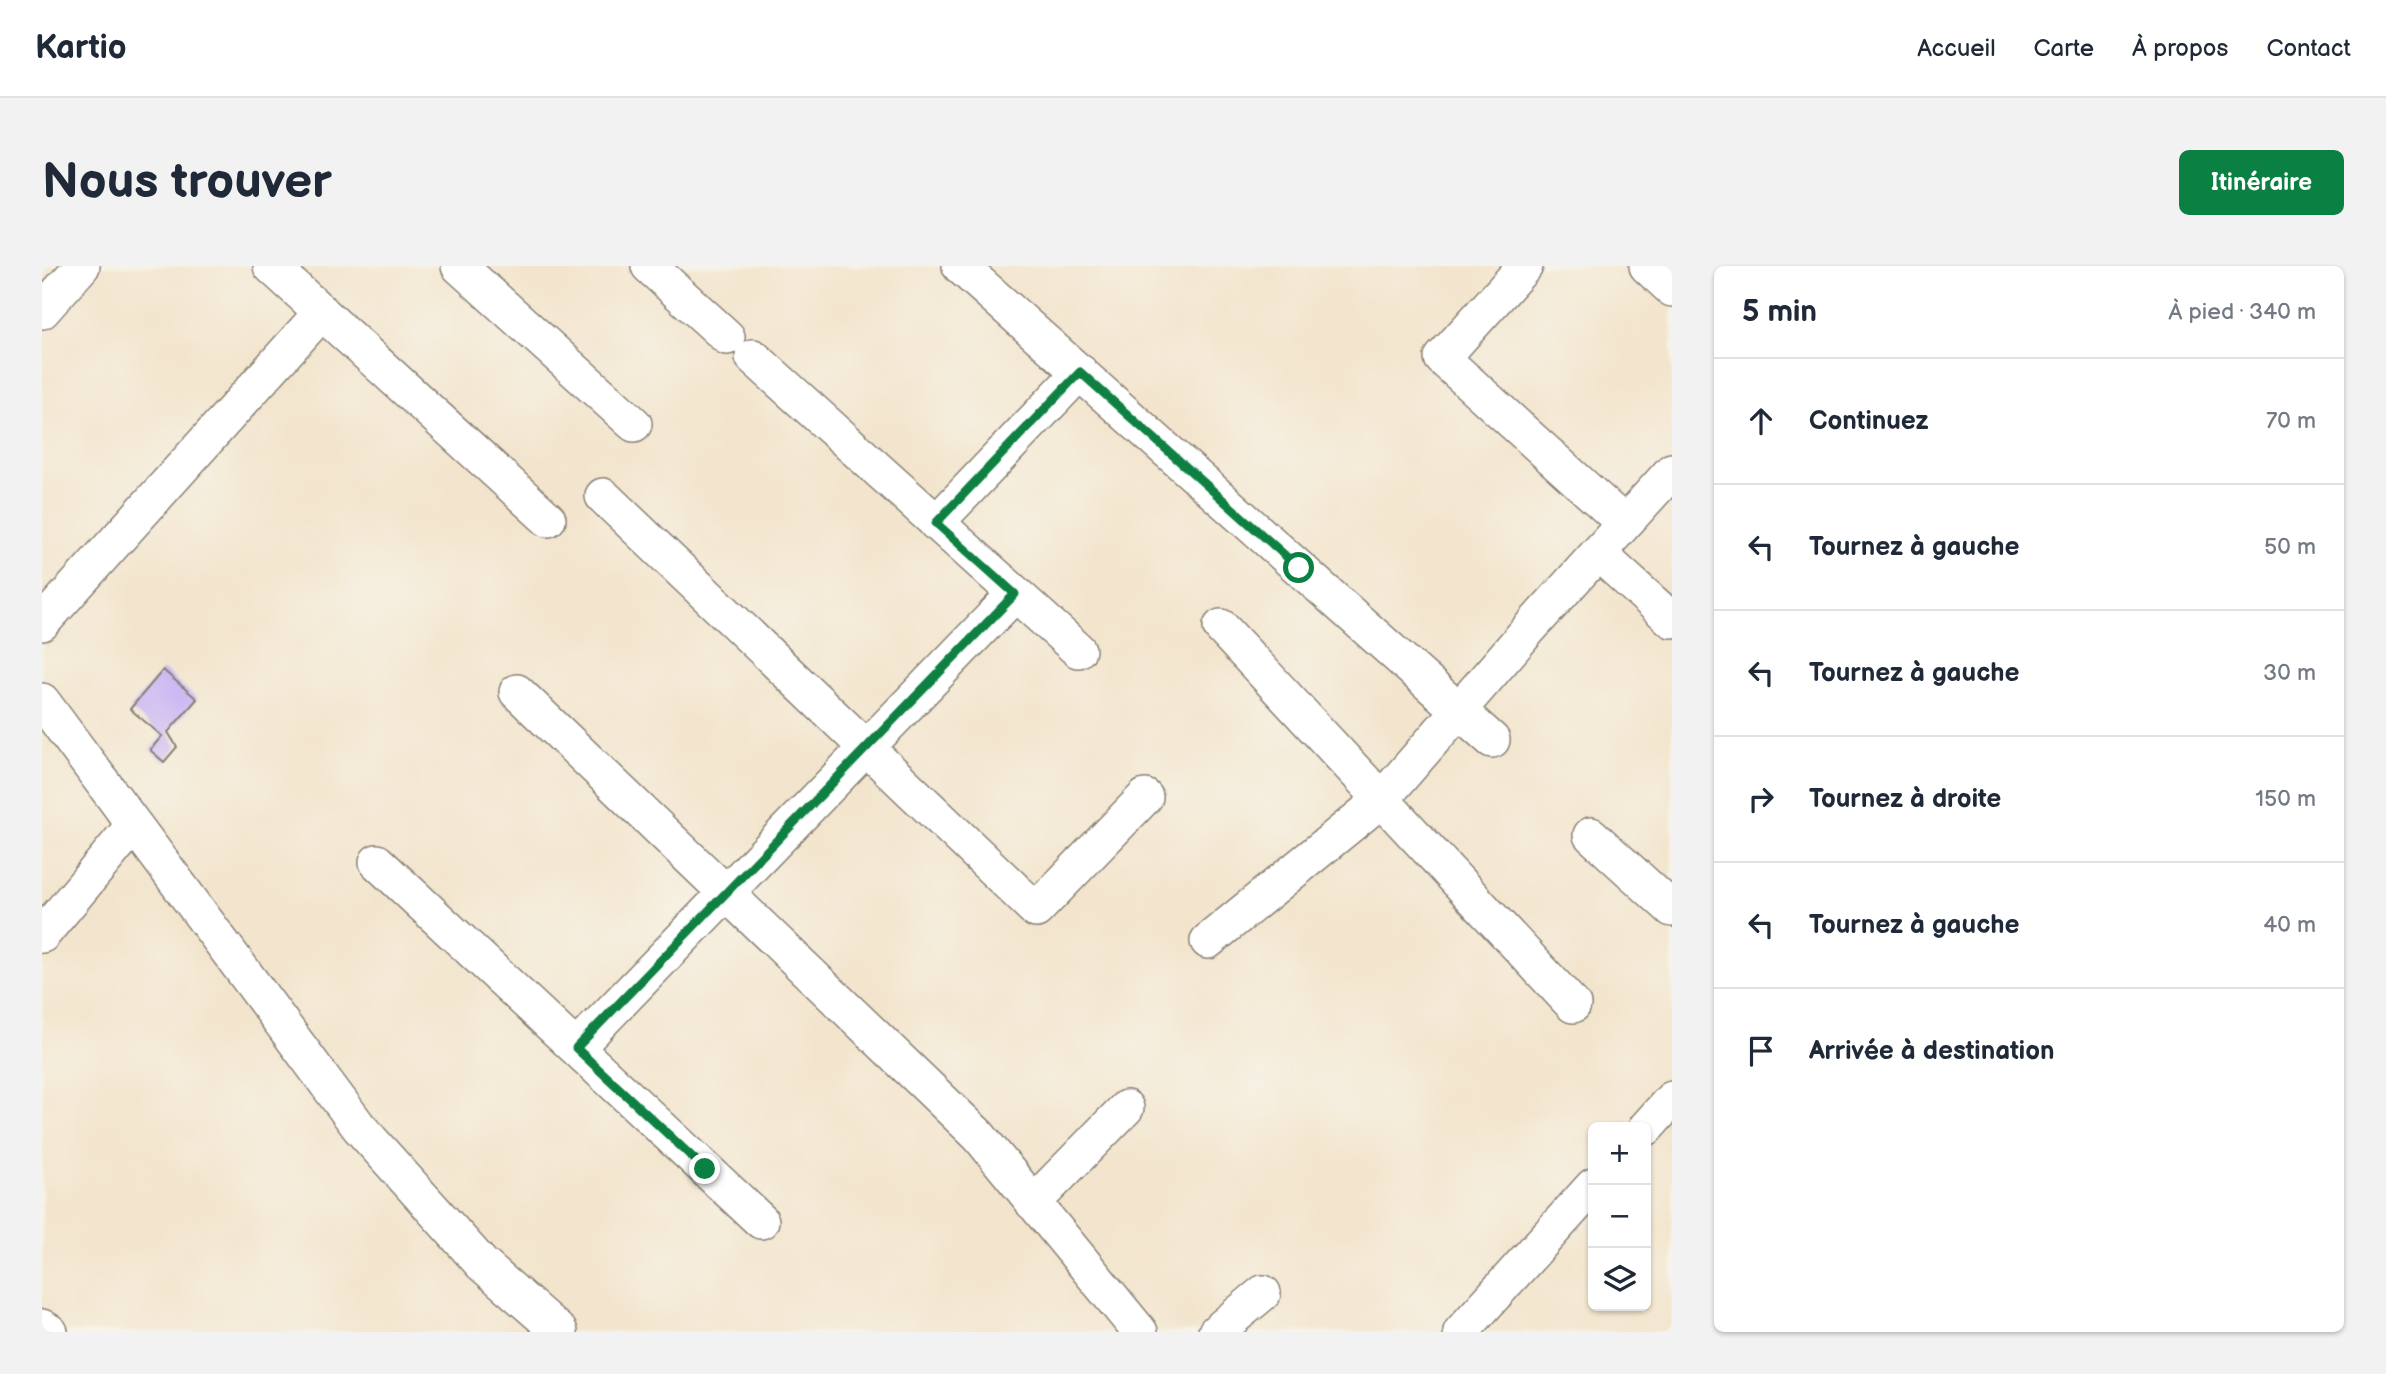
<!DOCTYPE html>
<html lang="fr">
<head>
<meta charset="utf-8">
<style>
  body { margin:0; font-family:"Balsamiq Sans",sans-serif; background:#f2f2f3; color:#1f2937 }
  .controls { position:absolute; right:21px; bottom:21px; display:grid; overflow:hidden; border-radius:10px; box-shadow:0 2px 5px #0004 }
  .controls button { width:63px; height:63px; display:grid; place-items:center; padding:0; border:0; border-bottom:2px solid #e0e1e3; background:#fff; color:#1f2937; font:35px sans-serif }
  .stop { position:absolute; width:21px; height:21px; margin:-16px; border:5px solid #0b8043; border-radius:50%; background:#fff }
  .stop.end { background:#0b8043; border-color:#fff; box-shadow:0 2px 7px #0008 }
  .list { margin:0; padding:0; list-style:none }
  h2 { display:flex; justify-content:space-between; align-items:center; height:91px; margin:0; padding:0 28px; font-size:30px }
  h2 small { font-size:23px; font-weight:400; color:#747a83 }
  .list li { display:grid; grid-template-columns:46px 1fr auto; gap:21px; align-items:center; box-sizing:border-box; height:126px; padding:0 28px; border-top:2px solid #e0e1e3 }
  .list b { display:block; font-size:26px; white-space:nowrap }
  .list em { font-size:23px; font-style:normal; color:#747a83 }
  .icon { flex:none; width:38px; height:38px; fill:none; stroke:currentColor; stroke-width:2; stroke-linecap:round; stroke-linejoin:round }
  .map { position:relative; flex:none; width:1630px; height:1066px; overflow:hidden; border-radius:10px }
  header { display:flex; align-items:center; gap:42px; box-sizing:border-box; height:98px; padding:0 35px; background:#fff; border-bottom:2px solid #e0e1e3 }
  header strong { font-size:33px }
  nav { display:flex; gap:38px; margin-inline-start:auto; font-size:24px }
  .intro { display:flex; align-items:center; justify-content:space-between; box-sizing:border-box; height:168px; padding:0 42px }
  h1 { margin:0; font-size:49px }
  .button { padding:18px 32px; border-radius:10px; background:#0b8043; color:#fff; font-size:24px; font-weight:700 }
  main { display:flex; gap:42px; padding:0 42px }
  aside { flex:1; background:#fff; border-radius:10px; box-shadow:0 2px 5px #0004 }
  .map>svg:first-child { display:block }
  .building { fill:#c1aaf6 }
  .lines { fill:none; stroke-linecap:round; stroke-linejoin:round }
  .minor-casing { stroke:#888074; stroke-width:38 }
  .minor { stroke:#fff; stroke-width:35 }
  .route { stroke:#0b8043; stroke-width:9 }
</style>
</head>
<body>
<header>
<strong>Kartio</strong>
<nav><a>Accueil</a><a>Carte</a><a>À propos</a><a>Contact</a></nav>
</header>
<div class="intro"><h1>Nous trouver</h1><a class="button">Itinéraire</a></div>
<main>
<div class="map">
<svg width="1630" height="1066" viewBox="0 0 1630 1066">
  <rect width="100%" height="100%" fill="#f7f3e8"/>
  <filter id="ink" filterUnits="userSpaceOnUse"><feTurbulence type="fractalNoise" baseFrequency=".0143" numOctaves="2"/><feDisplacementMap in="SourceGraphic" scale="14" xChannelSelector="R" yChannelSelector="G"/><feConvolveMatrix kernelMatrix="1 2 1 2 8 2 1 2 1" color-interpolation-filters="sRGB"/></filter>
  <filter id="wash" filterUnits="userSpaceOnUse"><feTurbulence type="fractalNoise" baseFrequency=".00686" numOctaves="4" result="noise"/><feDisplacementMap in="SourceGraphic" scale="28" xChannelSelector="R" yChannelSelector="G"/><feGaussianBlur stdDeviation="1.57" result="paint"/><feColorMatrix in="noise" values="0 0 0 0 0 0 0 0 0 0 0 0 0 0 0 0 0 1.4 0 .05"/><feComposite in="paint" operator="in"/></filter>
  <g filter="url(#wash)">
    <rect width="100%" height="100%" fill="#f3e5cd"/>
    <g id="blocks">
      <path class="building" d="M121,404L155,433L126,466L135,481L122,496L108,484L120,470L88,443Z"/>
    </g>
  </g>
  <g filter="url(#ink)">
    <use href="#blocks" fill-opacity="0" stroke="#888074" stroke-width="2"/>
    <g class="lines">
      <g class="minor-casing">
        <path id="minor" d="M229,0L506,253
          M417,0L592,158
          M607,0L685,71
          M918,0L1450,474
          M1483,0L1400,92L1582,257
          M1605,0L1630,23
          M0,45L40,0
          M711,91L1036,384
          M561,230L994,644L1103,531
          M894,257L1038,106
          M1556,287L1630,354
          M0,357L280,46
          M1179,361L1531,739
          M475,426L937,870L1098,1066
          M0,435L317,861L440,998L518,1066
          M1549,569L1630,643
          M335,596L719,955
          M0,669L92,559
          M1166,675L1339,534L1487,363L1630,205
          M534,782L973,328
          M1604,862L1630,833
          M991,937L1084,842
          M0,1061L8,1066
          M1174,1066L1221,1027
          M1419,1066L1551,920"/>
      </g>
      <use href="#minor" class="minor"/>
    </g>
  </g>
  <g class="lines" filter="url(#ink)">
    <path class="route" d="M663,903L534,782L973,328L894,257L1038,106L1257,302"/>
  </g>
</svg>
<div class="controls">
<button>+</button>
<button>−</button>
<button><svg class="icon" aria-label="layers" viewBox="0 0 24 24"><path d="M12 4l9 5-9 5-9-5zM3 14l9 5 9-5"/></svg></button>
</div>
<div class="stop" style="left:1257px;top:302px"></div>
<div class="stop end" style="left:663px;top:903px"></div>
</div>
<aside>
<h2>5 min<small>À pied · 340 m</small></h2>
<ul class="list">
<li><svg class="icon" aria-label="ahead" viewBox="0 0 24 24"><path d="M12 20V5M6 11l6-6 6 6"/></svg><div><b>Continuez</b></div><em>70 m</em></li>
<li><svg class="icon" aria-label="left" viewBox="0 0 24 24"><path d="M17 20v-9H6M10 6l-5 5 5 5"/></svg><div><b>Tournez à gauche</b></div><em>50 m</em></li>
<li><svg class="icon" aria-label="left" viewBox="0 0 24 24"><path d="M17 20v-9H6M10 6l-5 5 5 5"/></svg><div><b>Tournez à gauche</b></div><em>30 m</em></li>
<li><svg class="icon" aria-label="right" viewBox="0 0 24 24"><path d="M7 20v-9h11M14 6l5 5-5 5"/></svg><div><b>Tournez à droite</b></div><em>150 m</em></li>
<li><svg class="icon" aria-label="left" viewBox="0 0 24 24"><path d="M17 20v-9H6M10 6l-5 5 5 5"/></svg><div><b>Tournez à gauche</b></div><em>40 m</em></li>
<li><svg class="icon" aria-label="arrive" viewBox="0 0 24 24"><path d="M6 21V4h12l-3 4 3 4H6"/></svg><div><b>Arrivée à destination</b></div></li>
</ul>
</aside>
</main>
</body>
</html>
